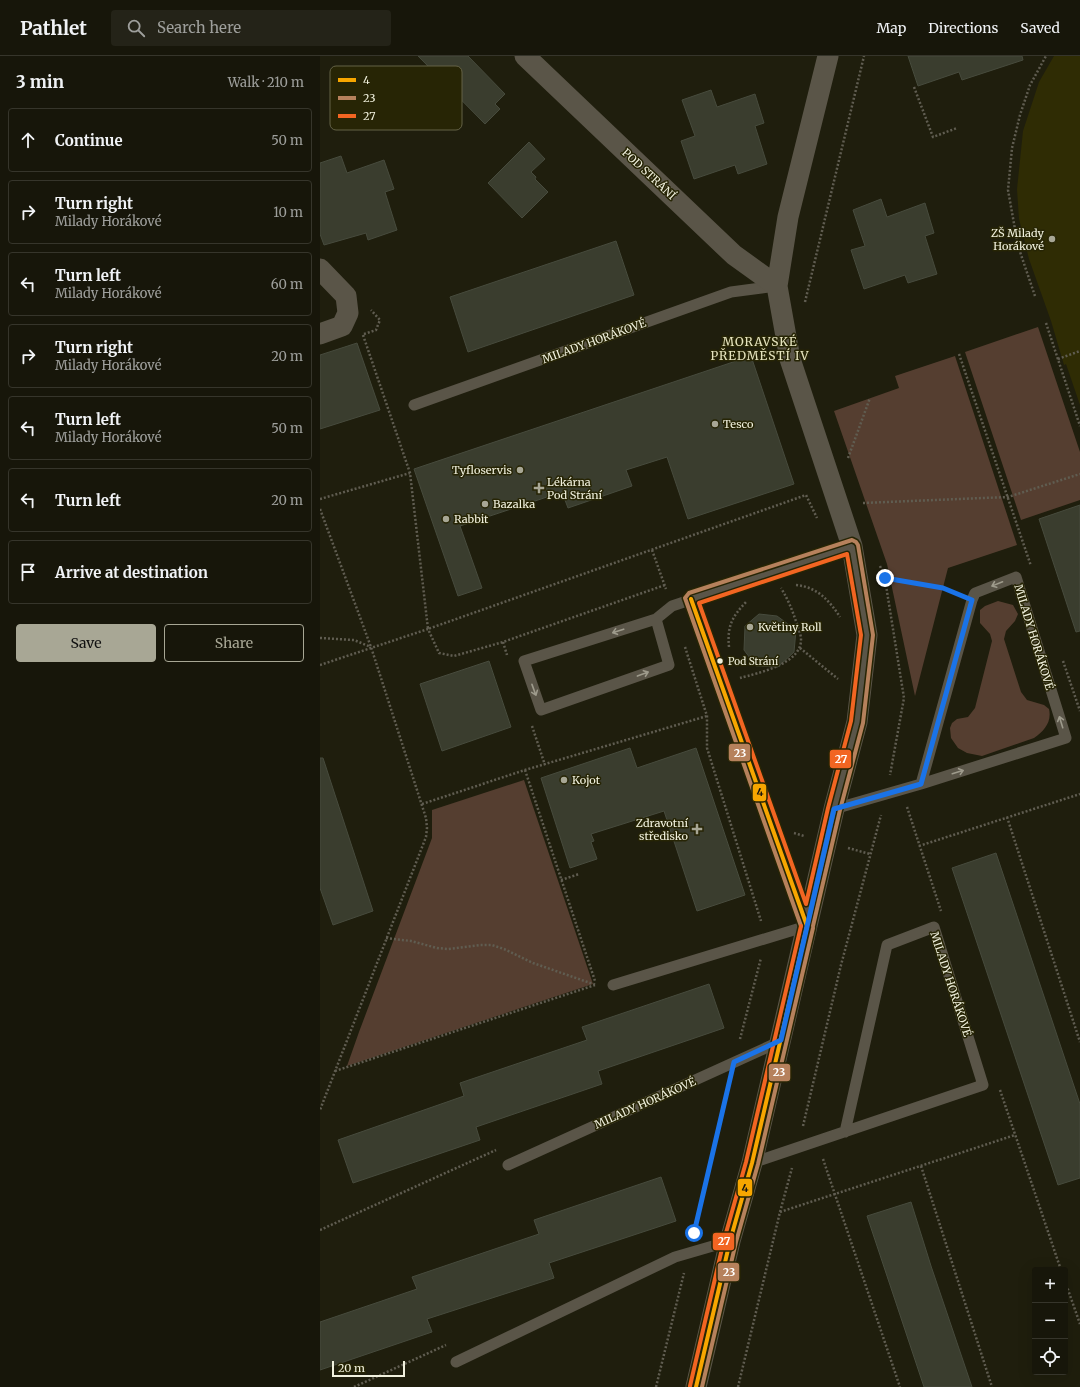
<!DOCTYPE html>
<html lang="en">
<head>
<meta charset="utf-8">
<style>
  body { margin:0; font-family:Merriweather,serif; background:#242318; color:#f1f3f6 }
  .controls { position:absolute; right:12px; bottom:12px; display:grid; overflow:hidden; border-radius:4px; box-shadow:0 4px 16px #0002 }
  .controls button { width:36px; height:36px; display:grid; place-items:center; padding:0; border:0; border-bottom:1px solid #36352b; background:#17160a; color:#f1f3f6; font:20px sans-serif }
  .scale { position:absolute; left:12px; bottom:10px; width:73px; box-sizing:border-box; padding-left:4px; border:2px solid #f1f1de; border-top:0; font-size:11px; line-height:14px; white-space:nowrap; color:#f1f1de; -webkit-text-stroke:3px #272505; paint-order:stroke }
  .stop { position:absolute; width:12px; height:12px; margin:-9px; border:3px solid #1a73e8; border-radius:50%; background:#fff }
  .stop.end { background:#1a73e8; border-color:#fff; box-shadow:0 1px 4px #0008 }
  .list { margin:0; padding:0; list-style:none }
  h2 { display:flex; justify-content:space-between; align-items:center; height:52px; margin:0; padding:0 16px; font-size:17px }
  h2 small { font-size:13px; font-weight:400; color:#9e9f9c }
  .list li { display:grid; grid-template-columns:26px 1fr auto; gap:12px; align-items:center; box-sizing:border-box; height:64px; margin:0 8px 8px; padding:0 8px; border:1px solid #36352b; border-radius:4px }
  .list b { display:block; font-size:15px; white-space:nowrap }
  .list p { margin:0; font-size:13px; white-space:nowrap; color:#9e9f9c }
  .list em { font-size:13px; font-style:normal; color:#9e9f9c }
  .actions { display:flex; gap:8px; padding:12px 16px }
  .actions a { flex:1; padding:9px 0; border:1px solid #a8a795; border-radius:4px; text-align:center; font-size:14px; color:#a8a795 }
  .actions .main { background:#a8a795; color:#111 }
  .icon { flex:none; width:22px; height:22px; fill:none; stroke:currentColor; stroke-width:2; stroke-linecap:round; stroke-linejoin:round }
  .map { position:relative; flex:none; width:760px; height:1331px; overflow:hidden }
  header { display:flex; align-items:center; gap:24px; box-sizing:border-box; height:56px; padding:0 20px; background:#17160a; border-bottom:1px solid #36352b }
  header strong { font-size:19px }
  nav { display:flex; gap:22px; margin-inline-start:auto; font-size:14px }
  .search { width:280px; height:36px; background:#242318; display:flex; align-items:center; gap:10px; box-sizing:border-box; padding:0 14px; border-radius:4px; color:#9e9f9c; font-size:15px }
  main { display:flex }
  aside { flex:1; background:#17160a }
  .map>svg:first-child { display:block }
  .built { fill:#2f2c04 }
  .green { fill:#553e30 }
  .building { fill:#3a3d2e; stroke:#474b3d }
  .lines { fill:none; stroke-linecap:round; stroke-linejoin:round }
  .path { stroke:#605d51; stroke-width:2.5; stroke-dasharray:2 2; stroke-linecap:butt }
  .lane { stroke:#5a5548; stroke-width:11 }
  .street { stroke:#5a5548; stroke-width:21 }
  .bus-1-casing { stroke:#272505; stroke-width:7 }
  .bus-2-casing { stroke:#272505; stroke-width:7 }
  .bus-3-casing { stroke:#272505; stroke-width:7 }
  .bus-1 { stroke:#f7a600; stroke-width:4 }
  .bus-2 { stroke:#b6815c; stroke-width:4 }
  .bus-3 { stroke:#f26522; stroke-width:4 }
  .oneway { stroke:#9e9b8c }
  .route { stroke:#1a73e8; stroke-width:5 }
  .poi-dot { fill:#a8a795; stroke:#272505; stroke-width:1.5 }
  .bus-dot { fill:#f1f1de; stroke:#272505; stroke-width:1.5 }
  .labels { text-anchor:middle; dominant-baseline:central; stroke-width:3; stroke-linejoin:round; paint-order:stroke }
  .bus-label { font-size:10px; fill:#f1f1de; stroke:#272505; text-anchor:start }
  .street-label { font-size:11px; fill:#f1f1de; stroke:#272505 }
  .poi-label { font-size:11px; fill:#f1f1de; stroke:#272505; text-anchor:start }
  .neighbourhood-label { font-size:12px; letter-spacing:1px; fill:#e6e4bf; stroke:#272505 }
  .key { fill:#272505; stroke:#646246; stroke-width:1 }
  .key-label { font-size:11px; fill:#f1f1de }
  .line-badge { stroke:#272505; stroke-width:1.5 }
  .badge-label { font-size:11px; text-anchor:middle; font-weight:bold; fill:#fff }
  .pale-badge-label { font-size:11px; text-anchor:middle; font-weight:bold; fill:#111 }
</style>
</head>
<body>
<header>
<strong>Pathlet</strong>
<div class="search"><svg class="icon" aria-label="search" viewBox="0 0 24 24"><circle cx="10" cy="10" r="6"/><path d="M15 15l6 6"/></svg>Search here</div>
<nav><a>Map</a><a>Directions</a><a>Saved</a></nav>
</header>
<main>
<aside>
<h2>3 min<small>Walk · 210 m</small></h2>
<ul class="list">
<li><svg class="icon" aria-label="ahead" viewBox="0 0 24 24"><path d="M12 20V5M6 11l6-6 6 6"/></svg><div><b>Continue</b></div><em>50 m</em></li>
<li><svg class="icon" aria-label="right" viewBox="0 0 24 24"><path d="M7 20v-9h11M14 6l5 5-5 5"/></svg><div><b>Turn right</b><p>Milady Horákové</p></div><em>10 m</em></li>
<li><svg class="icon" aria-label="left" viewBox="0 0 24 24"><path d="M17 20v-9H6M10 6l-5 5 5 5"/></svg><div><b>Turn left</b><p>Milady Horákové</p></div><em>60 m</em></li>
<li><svg class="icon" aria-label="right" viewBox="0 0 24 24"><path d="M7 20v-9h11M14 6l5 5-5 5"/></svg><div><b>Turn right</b><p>Milady Horákové</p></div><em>20 m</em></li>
<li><svg class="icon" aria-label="left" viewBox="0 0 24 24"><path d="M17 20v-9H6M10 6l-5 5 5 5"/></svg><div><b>Turn left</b><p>Milady Horákové</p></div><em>50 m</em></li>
<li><svg class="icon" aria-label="left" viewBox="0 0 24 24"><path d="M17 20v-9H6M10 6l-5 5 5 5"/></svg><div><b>Turn left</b></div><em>20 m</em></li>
<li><svg class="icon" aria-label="arrive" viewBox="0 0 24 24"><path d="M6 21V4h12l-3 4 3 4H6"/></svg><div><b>Arrive at destination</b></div></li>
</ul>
<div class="actions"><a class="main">Save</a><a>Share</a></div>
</aside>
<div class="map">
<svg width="760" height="1331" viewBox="0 0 760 1331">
  <rect width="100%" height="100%" fill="#1f1e0d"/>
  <path class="built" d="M734,0H760V349L746,308L744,309L731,265L709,203L699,163L697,133L703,75L719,26Z"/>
  <path class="green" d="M718,271L760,396V444L701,464L645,296Z
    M635,300L697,489L628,512L595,640L567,508L514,355L579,332L575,320Z
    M678,545L693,549L698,558L695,565L686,575L684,583L701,636L707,644L724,649L729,653C732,666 724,675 714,682L662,700L647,697L638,692L631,682L630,672L632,667L637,663L648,661L655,652L672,585L670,578L660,567V554L665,550Z
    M204,724L273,928L27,1010L39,976L112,782V754Z"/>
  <path class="building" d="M98,0H148L185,38L175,48L180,53L165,68Z
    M588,0H702L703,4L642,24L639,16L598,30Z
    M391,34L397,51L435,38L444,67L435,70L447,108L418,118L415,109L374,123L361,85L375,80L362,44Z
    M209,86L225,103L211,116L216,121L215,123L228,136L202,162L168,127Z
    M21,100L27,117L64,104L74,133L65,136L77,174L48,184L46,177L4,189L0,178V107Z
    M561,143L567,161L605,147L614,177L605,180L617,218L588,227L585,219L544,233L531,194L545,190L533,154Z
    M296,185L314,239L148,296L130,241Z
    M37,287L60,354L0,373V299Z
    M431,300L474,428L368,463L347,401L306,414L312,430L248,452L242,436L140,470L162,532L138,540L94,413Z
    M760,449V575L756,576L719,463Z
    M439,558L457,560L476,574L474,596L458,611L436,610L424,594L425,570Z
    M169,605L191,671L122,695L100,628Z
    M310,692L317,712L376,692L425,839L377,855L344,755L271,778L274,785L271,786L277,803L250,812L221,722Z
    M0,702H3L53,855L13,869L0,832Z
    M676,797L760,1048V1122L738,1129L632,812Z
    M389,928L404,972L278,1015L282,1028L156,1071L160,1084L33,1127L18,1084L144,1040L140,1027L267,984L262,971Z
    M341,1121L356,1165L229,1207L234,1222L107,1263L112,1276L0,1314V1266L97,1233L92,1221L219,1178L214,1164Z
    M591,1146L611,1210L652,1331H604L547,1160Z"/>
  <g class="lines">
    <path class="path" d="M594,31L613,81L637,72
      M715,240L698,190L688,134L692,92L700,59L710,29L726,0
      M485,246L544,0
      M726,267L760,370
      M44,278L56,274L60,264L51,254
      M43,279L90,417L108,573L486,439L497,462
      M639,298L711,510
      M738,303L760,295
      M528,402L550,342
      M0,443L90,417
      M543,447L688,441L760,418
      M0,453L51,591L106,762L107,772L106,781L0,1054
      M332,494L346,533
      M560,510L565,523L584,642L570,719
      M565,523L623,532L637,538
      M476,529C497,531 509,544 520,561
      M0,582L34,584L51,591
      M183,586L187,599
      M365,591L387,660V692L441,865
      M409,591C407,570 412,561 426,546
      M480,592L518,623
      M743,605L760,655
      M0,609L108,573L119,597L134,600L183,586L345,529
      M420,622C438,617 482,608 481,583C481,578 478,573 477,568C472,554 469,545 461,532
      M212,670L225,709
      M205,714L275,925
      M102,748L205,714L387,660
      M587,751L621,855
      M687,761L760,986
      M474,777L484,780
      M599,790L760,738
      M528,792L550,798
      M241,824L259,818
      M66,882L91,885L117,892L128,893L160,889H172L184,893L213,907L276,929
      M420,983L441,902
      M15,1015L275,929
      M680,1034L741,1214
      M483,1070L521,909L561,759
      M503,1103L580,1331
      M601,1110L672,1331
      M460,1156L695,1079
      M0,1174L176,1094
      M374,1177L409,1028
      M745,1225L760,1268
      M34,1331L126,1289
      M336,1331L364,1217
      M418,1331L460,1156L472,1112"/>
    <path class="lane" d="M94,349L411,236L456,230
      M336,563L349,609L221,654L204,605L336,563L352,550L532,490
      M514,753L601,728L746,682L696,521L655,537L652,544L601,728
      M293,929L487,870L371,543
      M432,1107C509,1081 586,1055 663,1029L614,871L567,889L525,1076
      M188,1109L461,985
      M136,1306L355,1201L410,1185"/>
    <path class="street" d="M205,0L414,199L457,230
      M0,213L26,240L28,257L22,270L0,278
      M376,1331L410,1185L432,1107L514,753L537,666L547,579L532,490L470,303L457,230L468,161L508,0"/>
    <g class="bus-1-casing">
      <path id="bus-1" d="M371,543L487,870L432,1107L410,1185L376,1331"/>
    </g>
    <g class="bus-2-casing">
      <path id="bus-2" d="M481,870L365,542L369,537L532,484L536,486L538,489L553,579L543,667L520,754L493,870
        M382,1331L416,1186L438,1108L493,872"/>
    </g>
    <g class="bus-3-casing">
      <path id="bus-3" d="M527,498L541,579L531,665L508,752L486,848L379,547Z
        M370,1330L404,1184L426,1106L481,870"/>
    </g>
    <use href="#bus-1" class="bus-1"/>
    <use href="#bus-2" class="bus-2"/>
    <use href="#bus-3" class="bus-3"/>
  </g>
  <defs><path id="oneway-shaft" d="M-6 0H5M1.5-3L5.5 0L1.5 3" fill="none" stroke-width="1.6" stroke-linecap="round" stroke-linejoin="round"/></defs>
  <g class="oneway">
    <use href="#oneway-shaft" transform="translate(677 528) rotate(158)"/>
    <use href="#oneway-shaft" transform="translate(298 575) rotate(162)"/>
    <use href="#oneway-shaft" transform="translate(323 618) rotate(-20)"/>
    <use href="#oneway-shaft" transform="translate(214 634) rotate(70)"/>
    <use href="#oneway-shaft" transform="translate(741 666) rotate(-107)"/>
    <use href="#oneway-shaft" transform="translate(638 716) rotate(-17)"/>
  </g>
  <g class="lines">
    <path class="route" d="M374,1177L414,1006L461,984L514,753L601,728L652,544L623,532L565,522"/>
  </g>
  <g class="poi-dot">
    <circle cx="732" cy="183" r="4"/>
    <circle cx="395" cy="368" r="4"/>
    <circle cx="200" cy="414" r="4"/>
    <path d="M217 426h4v4h4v4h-4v4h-4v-4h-4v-4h4z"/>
    <circle cx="165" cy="448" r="4"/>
    <circle cx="126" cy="463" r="4"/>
    <circle cx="430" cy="571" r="4"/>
    <circle cx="244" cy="724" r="4"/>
    <path d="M375 767h4v4h4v4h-4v4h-4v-4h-4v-4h4z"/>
  </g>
  <circle class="bus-dot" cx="400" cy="605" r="3.5"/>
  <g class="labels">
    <g class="bus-label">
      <text x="408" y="605">Pod Strání</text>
    </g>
    <g class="street-label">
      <text transform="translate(329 118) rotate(43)">POD STRÁNÍ</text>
      <text transform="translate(274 285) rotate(-20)">MILADY HORÁKOVÉ</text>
      <text transform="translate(714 581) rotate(73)">MILADY HORÁKOVÉ</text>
      <text transform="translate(631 928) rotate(72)">MILADY HORÁKOVÉ</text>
      <text transform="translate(325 1047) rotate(-24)">MILADY HORÁKOVÉ</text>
    </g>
    <g class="poi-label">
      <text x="724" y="177" text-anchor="end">ZŠ Milady<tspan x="724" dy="13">Horákové</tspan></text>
      <text x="403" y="368">Tesco</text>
      <text x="192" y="414" text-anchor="end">Tyfloservis</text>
      <text x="227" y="426">Lékárna<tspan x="227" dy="13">Pod Strání</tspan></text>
      <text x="173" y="448">Bazalka</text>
      <text x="134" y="463">Rabbit</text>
      <text x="438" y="571">Květiny Roll</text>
      <text x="252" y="724">Kojot</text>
      <text x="368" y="767" text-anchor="end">Zdravotní<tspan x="368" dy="13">středisko</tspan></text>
    </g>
    <g class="neighbourhood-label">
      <text x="440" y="285">MORAVSKÉ<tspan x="440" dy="14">PŘEDMĚSTÍ IV</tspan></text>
    </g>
  </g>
  <rect x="10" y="10" width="132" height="64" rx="6" class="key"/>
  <rect x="18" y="22" width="18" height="4" fill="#f7a600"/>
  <rect x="18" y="40" width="18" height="4" fill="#b6815c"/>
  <rect x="18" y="58" width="18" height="4" fill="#f26522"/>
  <g class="key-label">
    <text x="43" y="28">4</text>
    <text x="43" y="46">23</text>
    <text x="43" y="64">27</text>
  </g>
  <g class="line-badge">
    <rect x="408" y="687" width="23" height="19" rx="4" fill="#b6815c"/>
    <rect x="509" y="693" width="23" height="20" rx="4" fill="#f26522"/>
    <rect x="432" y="727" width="15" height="19" rx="4" fill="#f7a600"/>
    <rect x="448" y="1007" width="23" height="19" rx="4" fill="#b6815c"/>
    <rect x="417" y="1122" width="16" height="19" rx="4" fill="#f7a600"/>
    <rect x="392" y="1176" width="23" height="19" rx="4" fill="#f26522"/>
    <rect x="397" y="1206" width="23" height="20" rx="4" fill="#b6815c"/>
  </g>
  <g class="badge-label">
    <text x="420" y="701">23</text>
    <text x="521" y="707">27</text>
    <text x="459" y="1020">23</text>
    <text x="404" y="1189">27</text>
    <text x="409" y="1220">23</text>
  </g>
  <g class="pale-badge-label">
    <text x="440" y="740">4</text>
    <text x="425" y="1136">4</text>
  </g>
</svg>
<div class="controls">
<button>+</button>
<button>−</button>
<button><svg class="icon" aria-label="locate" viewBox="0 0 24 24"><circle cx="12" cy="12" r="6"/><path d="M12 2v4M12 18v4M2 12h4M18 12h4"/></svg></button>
</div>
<div class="scale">20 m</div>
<div class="stop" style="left:374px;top:1177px"></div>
<div class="stop end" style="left:565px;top:522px"></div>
</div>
</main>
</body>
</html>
